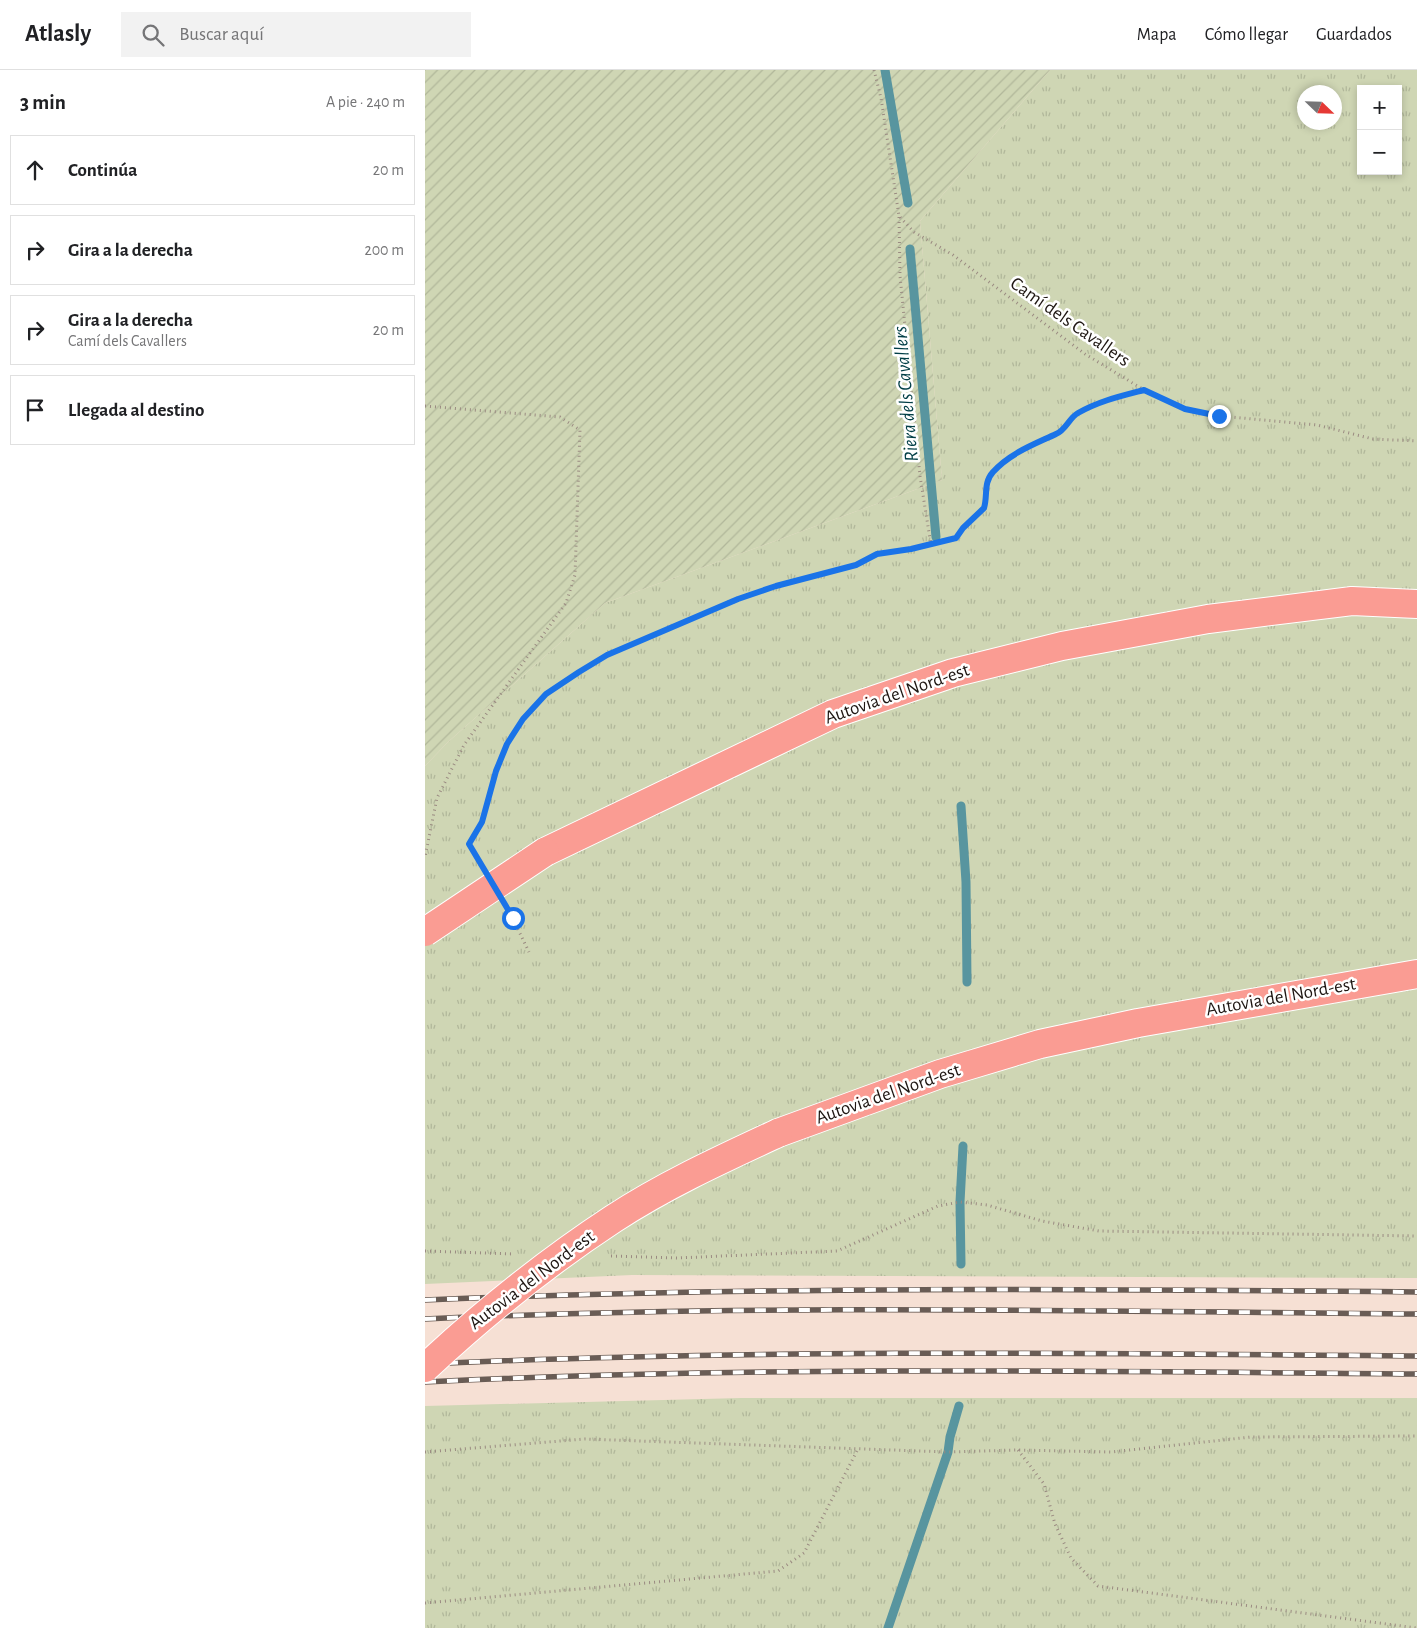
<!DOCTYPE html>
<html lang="es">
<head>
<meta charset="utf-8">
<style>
  body { margin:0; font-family:"Alegreya Sans",sans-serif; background:#f2f2f2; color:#202124 }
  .controls { position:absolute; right:15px; top:15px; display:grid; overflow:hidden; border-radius:0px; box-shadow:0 2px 8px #0003 }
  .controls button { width:45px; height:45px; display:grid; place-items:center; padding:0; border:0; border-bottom:1px solid #e0e0e0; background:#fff; color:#202124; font:25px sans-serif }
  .compass { position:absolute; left:872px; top:15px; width:45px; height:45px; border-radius:50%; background:#fff; box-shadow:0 2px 8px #0003; rotate:113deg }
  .stop { position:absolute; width:15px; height:15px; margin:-11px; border:4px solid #1a73e8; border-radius:50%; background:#fff }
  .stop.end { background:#1a73e8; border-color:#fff; box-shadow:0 1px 5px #0008 }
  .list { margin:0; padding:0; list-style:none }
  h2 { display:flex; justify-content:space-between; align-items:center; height:65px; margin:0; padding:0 20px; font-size:21px }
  h2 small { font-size:16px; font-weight:400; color:#757577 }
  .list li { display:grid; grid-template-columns:32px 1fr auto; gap:15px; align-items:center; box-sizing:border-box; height:70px; margin:0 10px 10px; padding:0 10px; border:1px solid #e0e0e0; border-radius:0px }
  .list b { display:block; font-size:19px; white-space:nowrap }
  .list p { margin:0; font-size:16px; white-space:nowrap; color:#757577 }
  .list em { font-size:16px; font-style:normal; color:#757577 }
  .icon { flex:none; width:28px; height:28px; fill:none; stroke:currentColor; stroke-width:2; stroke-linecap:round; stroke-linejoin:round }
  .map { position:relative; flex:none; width:992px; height:1558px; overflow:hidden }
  header { display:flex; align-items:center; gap:30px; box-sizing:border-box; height:70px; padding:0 25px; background:#fff; border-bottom:1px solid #e0e0e0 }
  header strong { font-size:24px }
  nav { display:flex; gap:28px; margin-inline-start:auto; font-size:18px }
  .search { width:350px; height:45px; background:#f2f2f2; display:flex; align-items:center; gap:12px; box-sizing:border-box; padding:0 18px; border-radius:0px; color:#757577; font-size:19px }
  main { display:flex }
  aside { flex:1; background:#fff }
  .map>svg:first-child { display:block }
  .grass { fill:url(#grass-tufts); fill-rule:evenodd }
  .garden { fill:url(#garden-furrows) }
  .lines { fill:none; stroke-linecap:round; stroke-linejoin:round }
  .stream { stroke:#58959f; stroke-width:9 }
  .highway-casing { stroke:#fff; stroke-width:30 }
  .path { stroke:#9a8a81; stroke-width:3; stroke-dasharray:1 4; stroke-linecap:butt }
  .highway { stroke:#fa9c93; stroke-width:28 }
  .rail-casing { stroke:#695c55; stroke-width:5.5 }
  .rail { stroke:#fff; stroke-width:4; stroke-dasharray:11; stroke-linecap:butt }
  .highway-bridge-casing { stroke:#fff; stroke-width:30; stroke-linecap:butt }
  .highway-bridge { stroke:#fa9c93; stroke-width:28 }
  .route { stroke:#1a73e8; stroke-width:6 }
  .labels { text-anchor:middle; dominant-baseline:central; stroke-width:5; stroke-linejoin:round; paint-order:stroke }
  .street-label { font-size:19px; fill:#1e1612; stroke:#fff }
  .water-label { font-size:20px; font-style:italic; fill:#013e46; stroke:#fff }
</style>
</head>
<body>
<header>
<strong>Atlasly</strong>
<div class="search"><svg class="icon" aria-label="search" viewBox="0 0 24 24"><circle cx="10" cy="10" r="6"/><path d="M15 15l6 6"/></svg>Buscar aquí</div>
<nav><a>Mapa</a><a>Cómo llegar</a><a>Guardados</a></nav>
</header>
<main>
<aside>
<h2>3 min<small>A pie · 240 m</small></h2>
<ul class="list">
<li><svg class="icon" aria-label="ahead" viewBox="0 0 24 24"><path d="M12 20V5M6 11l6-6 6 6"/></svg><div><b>Continúa</b></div><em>20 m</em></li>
<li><svg class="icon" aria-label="right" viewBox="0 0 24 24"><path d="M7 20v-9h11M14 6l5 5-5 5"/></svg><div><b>Gira a la derecha</b></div><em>200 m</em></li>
<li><svg class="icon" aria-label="right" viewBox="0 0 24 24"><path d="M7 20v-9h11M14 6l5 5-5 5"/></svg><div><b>Gira a la derecha</b><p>Camí dels Cavallers</p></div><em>20 m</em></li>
<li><svg class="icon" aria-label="arrive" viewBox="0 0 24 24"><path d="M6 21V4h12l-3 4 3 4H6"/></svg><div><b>Llegada al destino</b></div></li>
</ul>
</aside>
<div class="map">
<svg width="992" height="1558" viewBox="0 0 992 1558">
  <defs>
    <pattern id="grass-tufts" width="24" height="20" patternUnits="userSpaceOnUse" patternTransform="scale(1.25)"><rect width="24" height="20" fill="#cfd6b4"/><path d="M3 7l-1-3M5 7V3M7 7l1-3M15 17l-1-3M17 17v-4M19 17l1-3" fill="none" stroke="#b1b79a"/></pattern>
    <pattern id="garden-furrows" width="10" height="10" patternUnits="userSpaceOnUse" patternTransform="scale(1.25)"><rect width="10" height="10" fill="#cfd6b4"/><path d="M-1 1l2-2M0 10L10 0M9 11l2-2" fill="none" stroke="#b1b79a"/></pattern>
  </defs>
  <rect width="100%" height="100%" fill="#f6e0d4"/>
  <path class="grass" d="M625,0H992V1208L207,1205L0,1214V696L23,672L180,533L517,410L495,151ZM936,19H973V101H936ZM879,22H909V52H879Z
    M316,1328H992V1558H0V1336Z"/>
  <path class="garden" d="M0,0H625L495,151L517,410L180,533L23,672L0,696Z"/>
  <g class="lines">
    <path class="stream" d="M460,0L483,133
      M485,179L511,467
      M536,736L541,812L542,912
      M536,1194L535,1132L538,1076
      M463,1558L523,1382L525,1367L534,1336"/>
    <g class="highway-casing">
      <path id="highway" d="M120,782L408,644L528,603L637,576L783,549L927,531L992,534
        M353,1063L515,1004L615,974L713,953L992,904"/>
    </g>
    <path class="path" d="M449,0L456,28L474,146L489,162L528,185L660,284L719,320L760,339L795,346L892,355L948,369L992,371
      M474,147L475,206L495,406L506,475
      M0,336L135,347L155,360L150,505L141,533L39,675L12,728L0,787
      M55,793L44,775L57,752L71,701L82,674L98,649L121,624L154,602L182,585L313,529L351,516L431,495L452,484L486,479L531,468L538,458L559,438C563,425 558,413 568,402C585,384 610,374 631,364C641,360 644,348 653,343C674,331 696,326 719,320
      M84,841L104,882
      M0,1181L89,1184
      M186,1186L252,1188L412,1181L513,1136L535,1132L562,1135L617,1151L674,1161L992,1166
      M593,1380L619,1414L630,1454L646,1488L673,1516L992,1558
      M0,1382L160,1369L523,1382L592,1380L686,1382L826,1367L992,1366
      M0,1533L353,1501L379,1483L433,1379"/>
    <use href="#highway" class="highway"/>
    <g class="rail-casing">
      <path id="rail" d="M0,1230C331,1216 661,1219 992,1222
        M0,1249C330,1234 661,1241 992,1244
        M0,1294C330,1279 661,1283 992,1286
        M0,1312C330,1296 661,1301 992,1304"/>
    </g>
    <use href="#rail" class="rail"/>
    <g class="highway-bridge-casing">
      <path id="highway-bridge" d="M0,862L120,782
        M0,1298C59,1243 121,1193 188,1149C240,1115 297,1089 353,1063"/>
    </g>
    <use href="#highway-bridge" class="highway-bridge"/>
  </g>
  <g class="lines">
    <path class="route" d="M88,848L44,774L57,752L71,701L82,674L98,649L121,624L154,602L182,585L313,529L351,516L431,495L452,484L486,479L531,468L538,458L559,438C563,425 558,413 568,402C585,383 610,374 631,364C641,360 644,348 653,343C674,331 696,326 719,320L760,339L794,346"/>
  </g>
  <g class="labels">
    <g class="street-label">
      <text transform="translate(645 252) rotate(35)">Camí dels Cavallers</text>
      <text transform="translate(472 624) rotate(-19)">Autovia del Nord-est</text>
      <text transform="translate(856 927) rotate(-10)">Autovia del Nord-est</text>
      <text transform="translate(463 1024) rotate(-19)">Autovia del Nord-est</text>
      <text transform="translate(107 1210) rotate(-37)">Autovia del Nord-est</text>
    </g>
    <g class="water-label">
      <text transform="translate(481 324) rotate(-95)">Riera dels Cavallers</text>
    </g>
  </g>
</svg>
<div class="controls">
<button>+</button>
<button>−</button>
</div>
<svg class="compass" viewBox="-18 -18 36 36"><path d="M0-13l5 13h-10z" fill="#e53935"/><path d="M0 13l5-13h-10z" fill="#757577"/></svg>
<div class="stop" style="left:88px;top:848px"></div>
<div class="stop end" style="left:794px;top:346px"></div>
</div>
</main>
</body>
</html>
